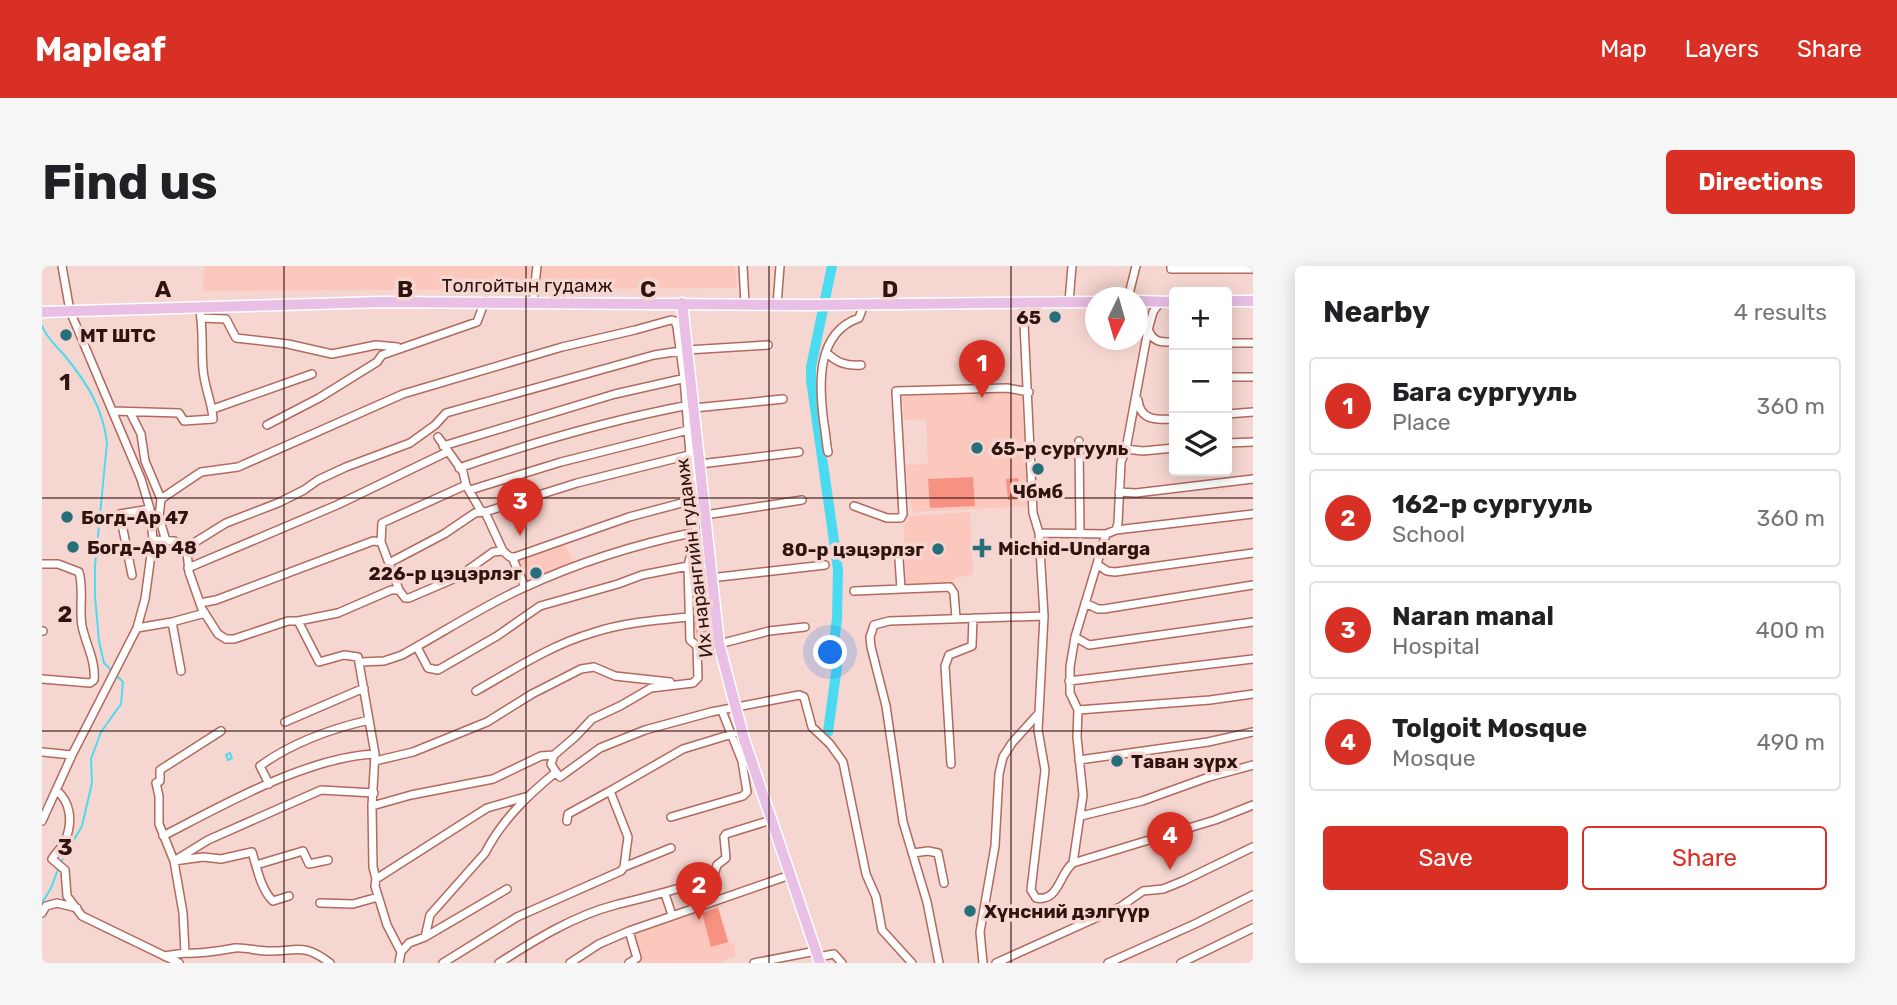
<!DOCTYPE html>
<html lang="en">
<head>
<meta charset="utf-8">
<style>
  body { margin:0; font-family:Rubik,sans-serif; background:#f6f6f6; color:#202124 }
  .controls { position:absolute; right:21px; top:21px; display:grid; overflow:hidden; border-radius:7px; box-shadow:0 4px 18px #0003 }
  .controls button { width:63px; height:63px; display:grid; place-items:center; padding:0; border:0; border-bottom:2px solid #e0e0e0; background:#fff; color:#202124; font:35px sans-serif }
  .compass { position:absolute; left:1043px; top:21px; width:63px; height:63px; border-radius:50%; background:#fff; box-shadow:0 4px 18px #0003; rotate:185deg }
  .you { position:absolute; left:789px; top:387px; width:24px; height:24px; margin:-18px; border:5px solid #fff; border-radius:50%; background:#1a73e8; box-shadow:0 0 0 10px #1a73e833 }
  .badge { display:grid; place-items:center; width:46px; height:46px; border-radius:50%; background:#d93025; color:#fff; font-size:23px; font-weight:700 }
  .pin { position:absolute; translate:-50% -58px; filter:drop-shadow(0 2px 4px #0008) }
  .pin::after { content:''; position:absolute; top:37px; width:24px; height:21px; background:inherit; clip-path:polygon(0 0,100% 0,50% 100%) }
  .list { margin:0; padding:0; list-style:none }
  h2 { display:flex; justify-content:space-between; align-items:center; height:91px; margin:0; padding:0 28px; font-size:30px }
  h2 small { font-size:23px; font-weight:400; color:#757577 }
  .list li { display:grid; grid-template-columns:46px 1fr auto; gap:21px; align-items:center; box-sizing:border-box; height:98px; margin:0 14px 14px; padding:0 14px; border:2px solid #e0e0e0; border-radius:7px }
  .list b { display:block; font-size:26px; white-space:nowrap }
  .list p { margin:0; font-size:23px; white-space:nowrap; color:#757577 }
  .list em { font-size:23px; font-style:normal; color:#757577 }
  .actions { display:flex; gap:14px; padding:21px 28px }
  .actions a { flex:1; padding:16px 0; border:2px solid #d93025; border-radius:7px; text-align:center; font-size:24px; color:#d93025 }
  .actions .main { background:#d93025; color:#fff }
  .icon { flex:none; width:38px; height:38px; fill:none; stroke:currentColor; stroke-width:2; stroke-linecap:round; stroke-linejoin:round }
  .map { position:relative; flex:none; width:1211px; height:697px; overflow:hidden; border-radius:7px }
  header { display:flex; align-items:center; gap:42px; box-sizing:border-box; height:98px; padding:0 35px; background:#d93025; color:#fff }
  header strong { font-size:33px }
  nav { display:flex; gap:38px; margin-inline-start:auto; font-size:24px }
  .intro { display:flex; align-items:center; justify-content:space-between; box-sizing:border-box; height:168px; padding:0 42px }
  h1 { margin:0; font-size:49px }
  .button { padding:18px 32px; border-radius:7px; background:#d93025; color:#fff; font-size:24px; font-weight:700 }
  main { display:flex; gap:42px; padding:0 42px }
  aside { flex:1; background:#fff; border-radius:7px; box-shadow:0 4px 18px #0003 }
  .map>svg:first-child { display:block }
  .built { fill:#fcc7bd }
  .green { fill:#f79181 }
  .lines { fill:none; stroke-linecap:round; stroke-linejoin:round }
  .stream { stroke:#4bdbf1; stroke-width:2 }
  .river { stroke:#4bdbf1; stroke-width:10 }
  .minor-casing { stroke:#b16a5e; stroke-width:10 }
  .major-casing { stroke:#fff; stroke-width:13 }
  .minor { stroke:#fff; stroke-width:7 }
  .major { stroke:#e9bfe5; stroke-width:10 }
  .grid { fill:none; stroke:#2f130f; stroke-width:2; stroke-opacity:0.55 }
  .poi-dot { fill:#266e79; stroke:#f6d6d0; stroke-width:2.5 }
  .labels { text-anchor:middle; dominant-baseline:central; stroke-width:7; stroke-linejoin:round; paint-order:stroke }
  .street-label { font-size:19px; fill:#2f130f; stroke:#f6d6d0 }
  .poi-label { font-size:19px; font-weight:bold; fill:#2f130f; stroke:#f6d6d0; text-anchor:start }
  .grid-label { font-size:23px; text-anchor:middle; font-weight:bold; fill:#2f130f; stroke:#f6d6d0; stroke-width:7; stroke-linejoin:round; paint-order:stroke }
</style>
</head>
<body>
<header>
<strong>Mapleaf</strong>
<nav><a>Map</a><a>Layers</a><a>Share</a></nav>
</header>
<div class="intro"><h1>Find us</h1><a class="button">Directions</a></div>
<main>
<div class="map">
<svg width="1211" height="697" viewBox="0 0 1211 697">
  <rect width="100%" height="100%" fill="#f6d6d0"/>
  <path class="built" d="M162,0H693L695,22L161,25Z
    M958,125L983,132L980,139L981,157L984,166L988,240L871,246L866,225L864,199L886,198L884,153L862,154L860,131Z
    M928,246L931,308L912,313V318L864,320L862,259L869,250Z
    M522,276L532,297L485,318L473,294Z
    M676,638L688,677H692L693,690L677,697H597L591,669Z"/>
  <path class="green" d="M931,211L933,240L888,242L886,213Z
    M976,212L978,233L966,234L964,213Z
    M665,347L668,369L655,371L652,349Z
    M676,642L686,676L669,681L660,647Z"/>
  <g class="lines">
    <path class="stream" d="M0,60C4,71 15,81 23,90C45,117 61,142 65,177L53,300V330L57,375L62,397L70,405
      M188,487L190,492L186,494L184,489Z
      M19,596L40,560L50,517L49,493L59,466L79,438L81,416L74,409
      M0,637L9,622L17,601"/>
    <path class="river" d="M786,466L795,400L793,368L795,353L796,303L769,114V101L790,0"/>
    <g class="minor-casing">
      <path id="minor" d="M701,0L703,38
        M1129,0V3H1211
        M1086,32L1094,0
        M491,36L495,0
        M1027,36L1030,0
        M735,39L738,0
        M160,52L184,53L194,72L246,78L290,88L334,79L355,81
        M1107,65C1112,77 1120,76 1132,76
        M1185,77H1211
        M784,86C795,97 804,100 819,99
        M1187,111H1211
        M1096,134C1098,155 1115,154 1132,153
        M652,142L741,133
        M171,143L270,108
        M71,145L137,147L142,155L171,153C170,136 162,120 161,103C159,82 162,61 157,41
        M88,146L99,168L103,195L119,233
        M1185,148L1211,146
        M225,159L277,132L335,96L340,89L435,56L443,35
        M396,171L421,206L424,219L439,245L443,246L461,285
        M1037,175L1038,268
        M1185,177L1211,176
        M401,180L573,128L644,112
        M1084,183L1101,185L1132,182
        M786,186C784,177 784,168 782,158C777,121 773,67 817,52L822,38
        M658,198L757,186
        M417,202C492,176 569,154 647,139
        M428,224L519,196L646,164
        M1077,226L1094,227L1211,213
        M812,240L845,252H859L861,248L854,125L965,122L987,126
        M663,249L760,234
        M1074,264L1211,248
        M997,267L1064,268L1033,371L1028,401V427L1036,444L1035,471L1041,529L1031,597C1017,608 1017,636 994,632L989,624L1003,504L996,464L997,447
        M1064,268L1074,264L1076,257L1079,196L1084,183L1106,64L1111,46L1118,36
        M111,274L132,275L140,278L145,286L147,306L160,343L176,368L184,373H192L246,355H256L277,396L302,389L316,391L333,488L330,540L331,601L334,613L333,620L345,659L359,686
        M124,275L117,251L119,233L159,206L196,201L361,128L520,81L593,64L629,54L633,55L635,61H638
        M339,276L340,257L424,219
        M142,283L184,257L236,237L262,224L276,214L304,201L368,177L393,159L404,147L612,89L645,84L726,79
        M470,291L483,321
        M857,293L859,323
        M347,297L402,268L433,247L443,246L535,217L647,189
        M0,298H16L37,306C42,324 37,342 40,360C44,379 54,395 52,414L48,417L0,413
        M1056,299L1065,305L1073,306L1211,287
        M146,302L295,239L405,186
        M90,309L78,248L108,243
        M668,312L783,299
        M812,325L908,321L912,327L914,352
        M158,337L174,334L331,275L339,276L357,324
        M1043,337L1056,343H1062L1211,319
        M256,355L296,347L349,324H357L363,332H367L416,311L451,286L461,285L468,291H473L587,251L651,234
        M130,356L139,405
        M95,362L130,356L163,347
        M0,365H1
        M1033,371L1047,379L1211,356
        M655,380L677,378L727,365L763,361
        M375,381L386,402L396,404L455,370L498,340L576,318L600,309L646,300
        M319,396L342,395L360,389C400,367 439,341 481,322C537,296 595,278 654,266
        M1027,415L1211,393
        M434,425C471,404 509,379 550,367C580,357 614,354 646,351
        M1036,444L1168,434L1211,428
        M243,456L322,422
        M0,486L30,489
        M1037,494L1166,476L1211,466
        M333,495L371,486L445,456L490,428L539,403L552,401L573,410L628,416
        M909,498L903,400L907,389L930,380L931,352
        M514,506L518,511L558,482L603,464L669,446L757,429L762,431L770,461L788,478L801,496L824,608L834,631L840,664L870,697
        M227,518L218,500C251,476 288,463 327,454
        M14,524C29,536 31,556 23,575C20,582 14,586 10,593L23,604L25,630L40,650L137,697
        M330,540L369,529L451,513L499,490L512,489
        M1039,550L1100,535L1167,511L1211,499
        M629,551L701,530L705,526L700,495L680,445
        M0,555L30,489L95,362L103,333L111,274L108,243L99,213L28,45L20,0
        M525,555L526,548L568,525
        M121,570C181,539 265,491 333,488
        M871,587L886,585L896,587L902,617
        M1031,597L1173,554L1211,539
        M214,599L261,585L267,598L286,594
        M582,601L629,582
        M334,613L445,542L483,531
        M623,628L630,649
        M247,630L231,635C219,624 215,602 210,586L179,593L161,591L132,595L166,574L279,524L332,527
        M278,637L311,638L336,631
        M0,647L4,640L15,637L35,642
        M383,671L465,623
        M143,687C161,688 176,685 193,682C203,681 215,685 225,685C255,686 260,676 288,697
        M122,690L143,687L141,647L132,595L117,558V530L114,517L118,515V504L179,465
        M776,691L792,688L800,697
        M357,697L359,686L367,677L383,671L388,649L443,587C460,554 486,529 514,506L509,498L512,489L533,471L550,453L578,440L609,422L651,417L656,412L655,380L648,374L646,300L654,266L642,112L635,61
        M401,697L475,651L579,605L582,601L586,571L568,525L641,483L700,465
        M457,697C493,674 531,650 573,639C607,630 639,624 672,609L675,599L684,592L682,571L684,568L729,554
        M528,697L557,678L587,665L748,609
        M587,697L595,692L587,665
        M712,697L774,685
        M897,697L885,636L861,556L844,440L829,381L828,371L832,359L847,355L1002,350
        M941,697L938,666L953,580L957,508L961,491L970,477L997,447L1002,350L997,267L991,247L981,37
        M954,697L1078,641L1101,625L1121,623L1141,615L1211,581
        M1066,697L1155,657L1211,629
        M1139,697L1211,662"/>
    </g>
    <g class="major-casing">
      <path id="major" d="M1096,35L1132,36
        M1185,35H1211
        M640,37L677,378L702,473L778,697
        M0,46L340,36L767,39L1054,36"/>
    </g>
    <use href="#minor" class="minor"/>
    <use href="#major" class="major"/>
  </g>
  <path class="grid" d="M242,0V697M484,0V697M727,0V697M969,0V697M0,232H1211M0,465H1211"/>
  <g class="poi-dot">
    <circle cx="1013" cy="51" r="7"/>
    <circle cx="24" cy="69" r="7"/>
    <circle cx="935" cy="182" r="7"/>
    <circle cx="996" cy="203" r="7"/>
    <circle cx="25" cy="251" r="7"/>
    <circle cx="31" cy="281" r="7"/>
    <path d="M936.5 271.5h7v7h7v7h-7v7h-7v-7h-7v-7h7z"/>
    <circle cx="896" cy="283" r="7"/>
    <circle cx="494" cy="307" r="7"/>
    <circle cx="1075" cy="495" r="7"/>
    <circle cx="928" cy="645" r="7"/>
  </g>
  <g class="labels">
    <g class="street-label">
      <text x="485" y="19">Толгойтын гудамж</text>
      <text transform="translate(652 292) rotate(-97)">Их нарангийн гудамж</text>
    </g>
    <g class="poi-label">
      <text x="999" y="51" text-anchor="end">65</text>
      <text x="38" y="69">MТ ШТС</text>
      <text x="949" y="182">65-р сургууль</text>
      <text x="996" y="225" text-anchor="middle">Чбмб</text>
      <text x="39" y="251">Богд-Ар 47</text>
      <text x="45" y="281">Богд-Ар 48</text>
      <text x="956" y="282">Michid-Undarga</text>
      <text x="882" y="283" text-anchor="end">80-р цэцэрлэг</text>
      <text x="480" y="307" text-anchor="end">226-р цэцэрлэг</text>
      <text x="1089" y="495">Таван зүрх</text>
      <text x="942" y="645">Хүнсний дэлгүүр</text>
    </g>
  </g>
  <g class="grid-label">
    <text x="121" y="31">A</text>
    <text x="363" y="31">B</text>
    <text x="606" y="31">C</text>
    <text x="848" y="31">D</text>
    <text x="23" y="124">1</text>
    <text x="23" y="356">2</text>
    <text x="23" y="589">3</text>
  </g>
</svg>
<div class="controls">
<button>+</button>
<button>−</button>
<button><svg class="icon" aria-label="layers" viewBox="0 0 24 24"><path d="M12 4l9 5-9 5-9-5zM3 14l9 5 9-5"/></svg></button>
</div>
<svg class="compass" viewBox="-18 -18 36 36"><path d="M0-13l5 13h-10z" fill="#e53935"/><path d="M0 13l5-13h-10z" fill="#757577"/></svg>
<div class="you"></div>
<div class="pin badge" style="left:940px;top:132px">1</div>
<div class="pin badge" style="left:657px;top:654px">2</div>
<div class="pin badge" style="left:478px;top:270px">3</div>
<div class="pin badge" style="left:1128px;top:604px">4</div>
</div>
<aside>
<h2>Nearby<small>4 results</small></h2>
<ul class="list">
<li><span class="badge">1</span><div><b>Бага сургууль</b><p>Place</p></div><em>360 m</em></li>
<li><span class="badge">2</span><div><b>162-р сургууль</b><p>School</p></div><em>360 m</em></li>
<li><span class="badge">3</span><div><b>Naran manal</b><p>Hospital</p></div><em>400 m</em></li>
<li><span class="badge">4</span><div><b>Tolgoit Mosque</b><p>Mosque</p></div><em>490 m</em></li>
</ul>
<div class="actions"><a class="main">Save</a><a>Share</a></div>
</aside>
</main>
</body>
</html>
